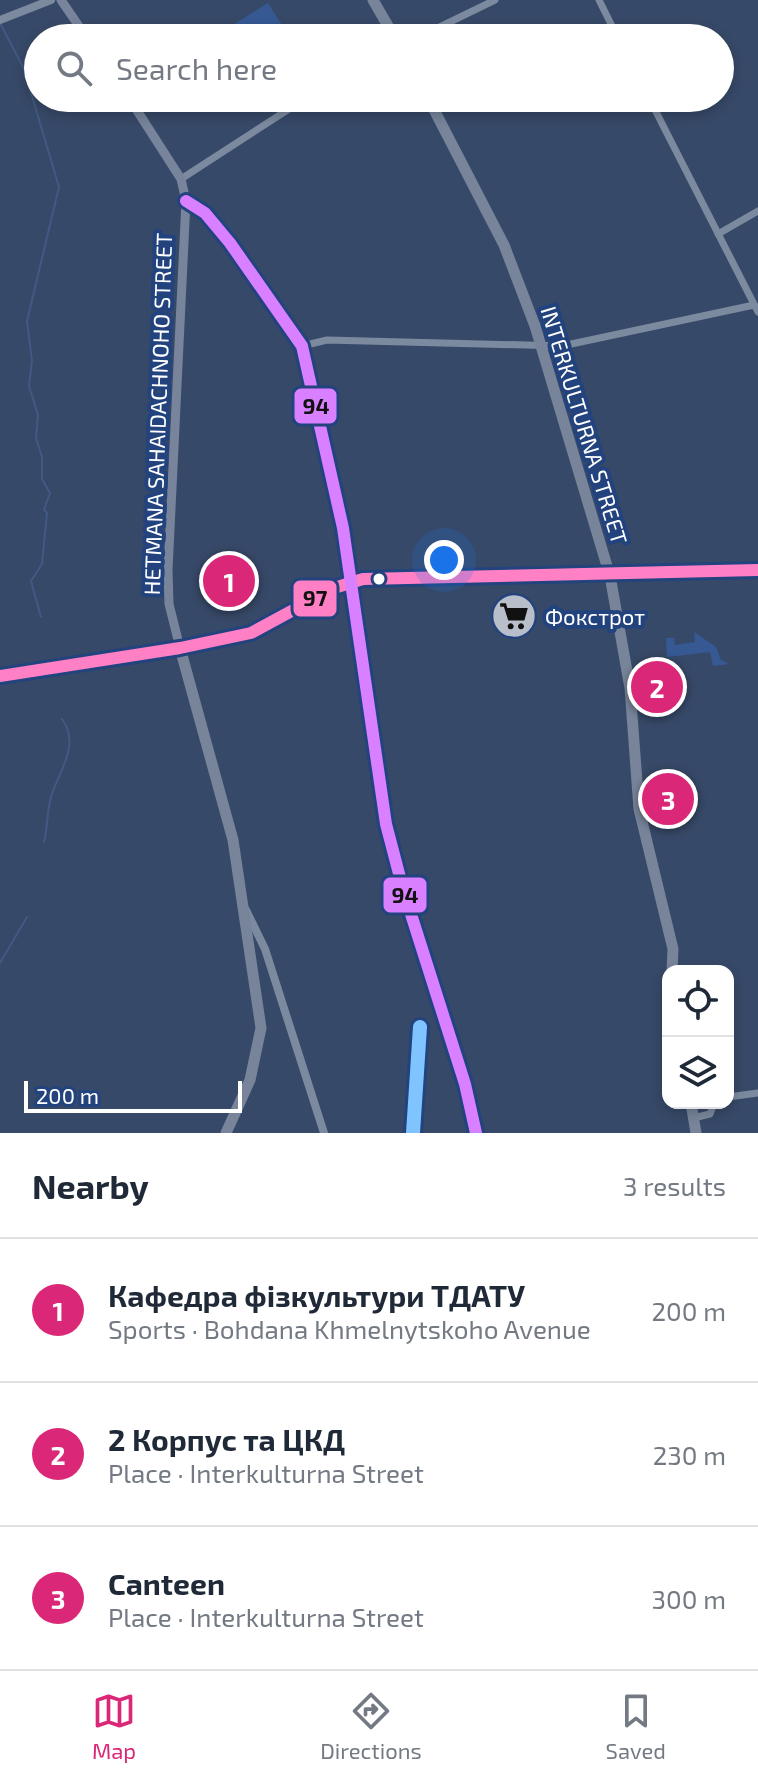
<!DOCTYPE html>
<html lang="en">
<head>
<meta charset="utf-8">
<style>
  body { margin:0; font-family:"Exo 2",sans-serif; background:#f6f6f7; color:#1f2937 }
  .controls { position:absolute; right:24px; bottom:24px; display:grid; overflow:hidden; border-radius:16px; box-shadow:0 4px 12px #0003 }
  .controls button { width:72px; height:72px; display:grid; place-items:center; padding:0; border:0; border-bottom:2px solid #e0e1e3; background:#fff; color:#1f2937; font:40px sans-serif }
  .scale { position:absolute; left:24px; bottom:20px; width:218px; box-sizing:border-box; padding-left:8px; border:4px solid #fff; border-top:0; font-size:22px; line-height:28px; white-space:nowrap; color:#fff; -webkit-text-stroke:6px #22437d; paint-order:stroke }
  .you { position:absolute; left:444px; top:560px; width:28px; height:28px; margin:-20px; border:6px solid #fff; border-radius:50%; background:#1a73e8; box-shadow:0 0 0 12px #1a73e833 }
  .badge { display:grid; place-items:center; width:52px; height:52px; border-radius:50%; background:#db2777; color:#fff; font-size:26px; font-weight:700 }
  .pin { position:absolute; translate:-50% -50%; border:4px solid #fff; box-shadow:0 2px 8px #0006 }
  .list { margin:0; padding:0; list-style:none }
  h2 { display:flex; justify-content:space-between; align-items:center; height:104px; margin:0; padding:0 32px; font-size:34px }
  h2 small { font-size:26px; font-weight:400; color:#747a83 }
  .list li { display:grid; grid-template-columns:52px 1fr auto; gap:24px; align-items:center; box-sizing:border-box; height:144px; padding:0 32px; border-top:2px solid #e0e1e3 }
  .list b { display:block; font-size:30px; white-space:nowrap }
  .list p { margin:0; font-size:26px; white-space:nowrap; color:#747a83 }
  .list em { font-size:26px; font-style:normal; color:#747a83 }
  .icon { flex:none; width:44px; height:44px; fill:none; stroke:currentColor; stroke-width:2; stroke-linecap:round; stroke-linejoin:round }
  .map { position:relative; flex:none; width:758px; height:1133px; overflow:hidden }
  .search { position:absolute; background:#fff; box-shadow:0 4px 12px #0003; left:24px; right:24px; top:24px; height:88px; display:flex; align-items:center; gap:20px; box-sizing:border-box; padding:0 28px; border-radius:44px; color:#747a83; font-size:30px }
  .sheet { height:536px; background:#fff }
  nav { display:flex; justify-content:space-around; align-items:center; box-sizing:border-box; height:112px; border-top:2px solid #e0e1e3; background:#fff; font-size:22px; color:#747a83 }
  nav a { display:grid; justify-items:center; gap:4px }
  nav .on { color:#db2777 }
  .map>svg:first-child { display:block }
  .green { fill:#365994 }
  .lines { fill:none; stroke-linecap:round; stroke-linejoin:round }
  .stream { stroke:#415983; stroke-width:2 }
  .minor { stroke:#7c8a9f; stroke-width:7 }
  .tertiary { stroke:#7c8a9f; stroke-width:8 }
  .secondary { stroke:#78849b; stroke-width:9 }
  .trunk { stroke:#77849a; stroke-width:11 }
  .bus-1-casing { stroke:#22437d; stroke-width:18 }
  .bus-2-casing { stroke:#22437d; stroke-width:18 }
  .bus-1 { stroke:#ff80c5; stroke-width:12 }
  .bus-2 { stroke:#d880ff; stroke-width:12 }
  .rail-1-casing { stroke:#22437d; stroke-width:20 }
  .rail-1 { stroke:#80c4ff; stroke-width:14 }
  .bus-dot { fill:#fff; stroke:#22437d; stroke-width:3 }
  .labels { text-anchor:middle; dominant-baseline:central; stroke-width:8; stroke-linejoin:round; paint-order:stroke }
  .street-label { font-size:22px; fill:#fff; stroke:#22437d }
  .poi-label { font-size:22px; fill:#fff; stroke:#22437d; text-anchor:start }
  .line-badge { stroke:#22437d; stroke-width:3 }
  .pale-badge-label { font-size:22px; text-anchor:middle; font-weight:bold; fill:#111 }
</style>
</head>
<body>
<div class="map">
<svg width="758" height="1133" viewBox="0 0 758 1133">
  <rect width="100%" height="100%" fill="#374968"/>
  <path class="green" d="M268,3L290,38H235L228,28Z
    M694,632L716,647L721,660L729,664L713,666L710,652L667,657L666,638H674L675,645L695,642Z"/>
  <g class="lines">
    <path class="stream" d="M0,23L24,69L59,187L27,321L32,361L29,386L38,415L36,438L42,457V479L50,493L44,510L47,513L42,564L31,581L41,617
      M44,842C48,827 47,804 53,791C61,769 80,743 62,719
      M0,963L27,917"/>
    <path class="minor" d="M599,0L618,38
      M417,38L495,0
      M649,98L758,312
      M181,179L306,98
      M186,201L205,213L230,243L302,346L343,528L386,824L403,889L465,1084L476,1133
      M718,234L758,211
      M302,346L327,340L562,346L754,305
      M728,1097L758,1093
      M693,1118L710,1114L714,1103"/>
    <path class="tertiary" d="M0,20L51,0
      M246,910L265,949L324,1133"/>
    <path class="secondary" d="M61,0L87,38
      M0,676L180,648L169,604L168,570L186,201L181,179L129,98"/>
    <path class="trunk" d="M373,0L395,38
      M428,98L504,245L535,326L610,576L630,688L639,809L673,949L672,971
      M691,1103L696,1133
      M226,1133L250,1080L261,1028L233,840L180,648L251,633L334,588L363,579L758,570"/>
    <g class="bus-1-casing">
      <path id="bus-1" d="M0,676L180,648L251,633L334,588L363,579L758,570"/>
    </g>
    <g class="bus-2-casing">
      <path id="bus-2" d="M186,201L205,213L230,243L302,346L343,528L386,824L403,889L465,1084L476,1133"/>
    </g>
    <use href="#bus-1" class="bus-1"/>
    <use href="#bus-2" class="bus-2"/>
    <g class="rail-1-casing">
      <path id="rail-1" d="M413,1133L420,1027"/>
    </g>
    <use href="#rail-1" class="rail-1"/>
  </g>
  <defs>
    <g id="supermarket-disc" transform="scale(2.3)"><circle r="9.5" fill="#b9bfca" stroke="#22437d"/><path d="M-6-5.5h2.5l.6 2H6L4.5 2H-2.5L-4.4-4H-6ZM-1.5 3.2a1.3 1.3 0 1 0 .1 0ZM3 3.2a1.3 1.3 0 1 0 .1 0Z" fill="#111"/></g>
  </defs>
  <g fill-rule="evenodd">
    <use href="#supermarket-disc" x="514" y="616"/>
  </g>
  <circle class="bus-dot" cx="379" cy="579" r="7"/>
  <g class="labels">
    <g class="street-label">
      <text transform="translate(157 414) rotate(-88)">HETMANA SAHAIDACHNOHO STREET</text>
      <text transform="translate(585 425) rotate(73)">INTERKULTURNA STREET</text>
    </g>
    <g class="poi-label">
      <text x="545" y="616">Фокстрот</text>
    </g>
  </g>
  <g class="line-badge">
    <rect x="293" y="387" width="45" height="38" rx="8" fill="#d880ff"/>
    <rect x="292" y="579" width="46" height="39" rx="8" fill="#ff80c5"/>
    <rect x="382" y="876" width="46" height="38" rx="8" fill="#d880ff"/>
  </g>
  <g class="pale-badge-label">
    <text x="316" y="414">94</text>
    <text x="315" y="606">97</text>
    <text x="405" y="903">94</text>
  </g>
</svg>
<div class="controls">
<button><svg class="icon" aria-label="locate" viewBox="0 0 24 24"><circle cx="12" cy="12" r="6"/><path d="M12 2v4M12 18v4M2 12h4M18 12h4"/></svg></button>
<button><svg class="icon" aria-label="layers" viewBox="0 0 24 24"><path d="M12 4l9 5-9 5-9-5zM3 14l9 5 9-5"/></svg></button>
</div>
<div class="scale">200 m</div>
<div class="you"></div>
<div class="pin badge" style="left:229px;top:581px">1</div>
<div class="pin badge" style="left:657px;top:687px">2</div>
<div class="pin badge" style="left:668px;top:799px">3</div>
<div class="search"><svg class="icon" aria-label="search" viewBox="0 0 24 24"><circle cx="10" cy="10" r="6"/><path d="M15 15l6 6"/></svg>Search here</div>
</div>
<section class="sheet">
<h2>Nearby<small>3 results</small></h2>
<ul class="list">
<li><span class="badge">1</span><div><b>Кафедра фізкультури ТДАТУ</b><p>Sports · Bohdana Khmelnytskoho Avenue</p></div><em>200 m</em></li>
<li><span class="badge">2</span><div><b>2 Корпус та ЦКД</b><p>Place · Interkulturna Street</p></div><em>230 m</em></li>
<li><span class="badge">3</span><div><b>Canteen</b><p>Place · Interkulturna Street</p></div><em>300 m</em></li>
</ul>
</section>
<nav>
<a class="on"><svg class="icon" aria-label="map" viewBox="0 0 24 24"><path d="M3 6l6-2 6 2 6-2v14l-6 2-6-2-6 2zM9 4v14M15 6v14"/></svg>Map</a>
<a><svg class="icon" aria-label="directions" viewBox="0 0 24 24"><path d="M12 3l9 9-9 9-9-9zM9 14v-3h6M13 9l2 2-2 2"/></svg>Directions</a>
<a><svg class="icon" aria-label="saved" viewBox="0 0 24 24"><path d="M7 4h10v16l-5-4-5 4z"/></svg>Saved</a>
</nav>
</body>
</html>
